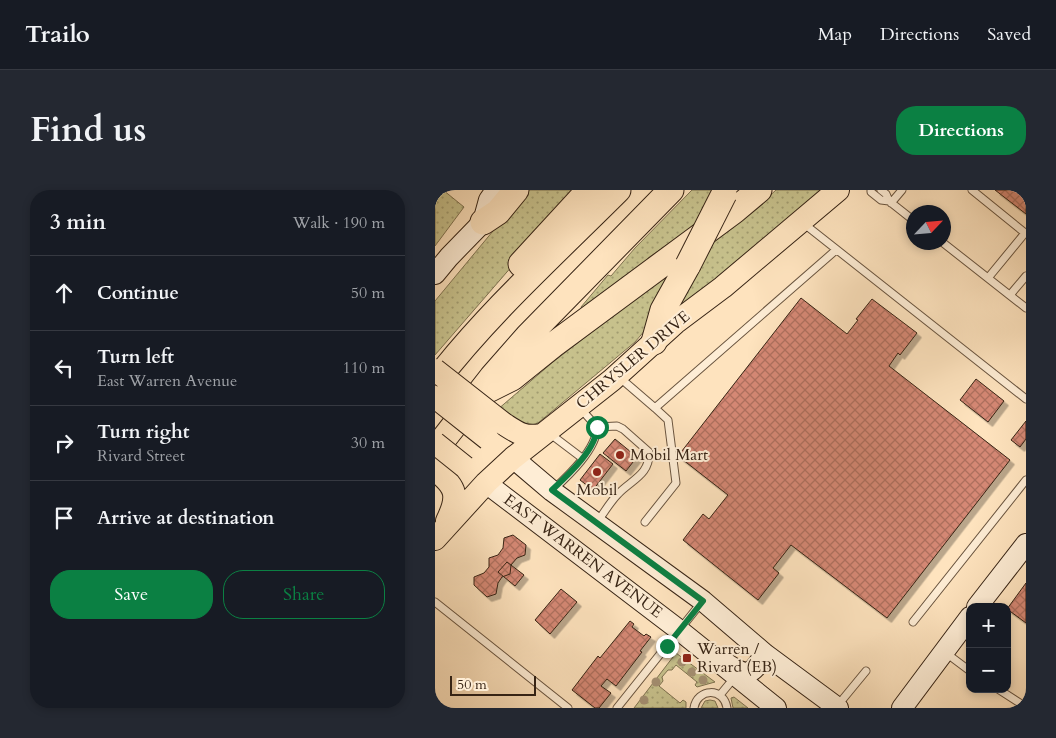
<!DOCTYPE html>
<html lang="en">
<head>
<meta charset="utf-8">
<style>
  body { margin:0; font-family:Cardo,serif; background:#242831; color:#f1f3f6 }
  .controls { position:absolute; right:15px; bottom:15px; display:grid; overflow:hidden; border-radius:10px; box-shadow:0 2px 8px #0003 }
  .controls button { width:45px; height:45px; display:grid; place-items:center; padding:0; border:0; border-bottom:1px solid #363941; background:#171b24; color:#f1f3f6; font:25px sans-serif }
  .compass { position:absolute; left:471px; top:15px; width:45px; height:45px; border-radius:50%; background:#171b24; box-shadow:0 2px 8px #0003; rotate:64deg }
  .scale { position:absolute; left:15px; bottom:12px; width:86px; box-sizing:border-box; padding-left:5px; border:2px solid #372415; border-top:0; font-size:14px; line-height:18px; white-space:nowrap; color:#372415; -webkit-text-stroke:4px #feedd5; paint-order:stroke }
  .stop { position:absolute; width:15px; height:15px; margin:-11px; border:4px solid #0b8043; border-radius:50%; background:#fff }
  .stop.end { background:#0b8043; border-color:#fff; box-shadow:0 1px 5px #0008 }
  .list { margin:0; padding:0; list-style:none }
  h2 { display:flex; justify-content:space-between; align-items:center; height:65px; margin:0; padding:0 20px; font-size:21px }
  h2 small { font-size:16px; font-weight:400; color:#9ea1a6 }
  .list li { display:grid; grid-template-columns:32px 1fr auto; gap:15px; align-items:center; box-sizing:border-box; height:75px; padding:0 20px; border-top:1px solid #363941 }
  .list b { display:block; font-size:19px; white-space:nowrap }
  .list p { margin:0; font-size:16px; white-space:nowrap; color:#9ea1a6 }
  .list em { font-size:16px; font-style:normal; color:#9ea1a6 }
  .actions { display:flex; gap:10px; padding:15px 20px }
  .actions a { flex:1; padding:11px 0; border:1px solid #0b8043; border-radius:20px; text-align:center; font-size:18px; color:#0b8043 }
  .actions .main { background:#0b8043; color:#fff }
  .icon { flex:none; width:28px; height:28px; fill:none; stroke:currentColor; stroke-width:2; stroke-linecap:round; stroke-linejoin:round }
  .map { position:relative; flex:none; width:591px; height:518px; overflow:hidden; border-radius:20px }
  header { display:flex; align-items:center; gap:30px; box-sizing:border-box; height:70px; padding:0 25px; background:#171b24; border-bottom:1px solid #363941 }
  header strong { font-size:24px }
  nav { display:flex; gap:28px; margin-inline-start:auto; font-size:18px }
  .intro { display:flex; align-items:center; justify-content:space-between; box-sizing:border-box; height:120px; padding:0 30px }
  h1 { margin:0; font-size:35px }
  .button { padding:12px 22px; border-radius:20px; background:#0b8043; color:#fff; font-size:18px; font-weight:700 }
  main { display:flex; gap:30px; padding:0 30px }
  aside { flex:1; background:#171b24; border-radius:20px; box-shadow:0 2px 8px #0003 }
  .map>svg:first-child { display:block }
  .grass { fill:url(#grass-dots); stroke:#7f7250 }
  .building { fill:url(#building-cross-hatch); stroke:#372415; filter:url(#shadow) }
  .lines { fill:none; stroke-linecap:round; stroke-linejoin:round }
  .lane-casing { stroke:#69543f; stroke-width:9 }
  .secondary-casing { stroke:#372415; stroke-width:22 }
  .primary-casing { stroke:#372415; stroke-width:24 }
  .highway-casing { stroke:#372415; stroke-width:27 }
  .lane { stroke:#feedd5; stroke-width:7 }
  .secondary { stroke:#feedd5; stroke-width:20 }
  .primary { stroke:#fee3be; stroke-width:22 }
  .highway { stroke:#fee3be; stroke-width:25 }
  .primary-bridge-casing { stroke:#372415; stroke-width:24; stroke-linecap:butt }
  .highway-bridge-casing { stroke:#372415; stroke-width:27; stroke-linecap:butt }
  .primary-bridge { stroke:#fee3be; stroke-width:22 }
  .highway-bridge { stroke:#fee3be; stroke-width:25 }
  .tree { fill:#a48f72 }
  .route { stroke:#0b8043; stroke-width:6 }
  .poi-dot { fill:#8f2418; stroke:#feedd5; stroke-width:2 }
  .labels { text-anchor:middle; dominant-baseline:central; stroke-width:4; stroke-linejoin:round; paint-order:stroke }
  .street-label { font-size:16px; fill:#372415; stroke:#feedd5 }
  .poi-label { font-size:16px; fill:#372415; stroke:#feedd5; text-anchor:start }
</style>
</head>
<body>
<header>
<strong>Trailo</strong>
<nav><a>Map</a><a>Directions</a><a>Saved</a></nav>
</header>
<div class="intro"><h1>Find us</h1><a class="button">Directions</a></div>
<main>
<aside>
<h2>3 min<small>Walk · 190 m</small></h2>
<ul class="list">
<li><svg class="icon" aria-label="ahead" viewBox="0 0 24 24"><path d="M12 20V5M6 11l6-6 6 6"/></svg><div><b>Continue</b></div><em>50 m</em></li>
<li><svg class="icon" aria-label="left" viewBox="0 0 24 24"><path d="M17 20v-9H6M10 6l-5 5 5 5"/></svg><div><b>Turn left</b><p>East Warren Avenue</p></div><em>110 m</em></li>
<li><svg class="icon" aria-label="right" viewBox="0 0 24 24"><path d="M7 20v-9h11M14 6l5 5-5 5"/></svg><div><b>Turn right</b><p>Rivard Street</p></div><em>30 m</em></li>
<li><svg class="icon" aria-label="arrive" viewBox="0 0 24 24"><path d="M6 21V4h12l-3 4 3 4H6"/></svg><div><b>Arrive at destination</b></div></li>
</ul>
<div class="actions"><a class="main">Save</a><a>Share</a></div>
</aside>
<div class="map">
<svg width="591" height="518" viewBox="0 0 591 518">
  <defs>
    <pattern id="grass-dots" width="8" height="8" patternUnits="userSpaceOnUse" patternTransform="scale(1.25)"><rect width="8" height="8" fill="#c7c18c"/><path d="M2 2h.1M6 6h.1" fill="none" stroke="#a29d71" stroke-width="1.8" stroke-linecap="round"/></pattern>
    <pattern id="building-cross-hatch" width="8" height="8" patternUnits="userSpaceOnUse" patternTransform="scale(1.25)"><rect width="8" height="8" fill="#d58874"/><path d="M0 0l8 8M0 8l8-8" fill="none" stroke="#ae6f5e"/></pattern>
    <filter id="shadow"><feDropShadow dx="4.5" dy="4.5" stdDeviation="0" flood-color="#0004"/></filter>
  </defs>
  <rect width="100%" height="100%" fill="#fee3be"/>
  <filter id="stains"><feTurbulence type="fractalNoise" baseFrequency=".004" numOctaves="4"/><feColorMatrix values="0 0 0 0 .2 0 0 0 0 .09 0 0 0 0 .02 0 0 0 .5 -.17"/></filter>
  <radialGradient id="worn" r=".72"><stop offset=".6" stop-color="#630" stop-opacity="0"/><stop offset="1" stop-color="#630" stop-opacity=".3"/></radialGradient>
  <path class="grass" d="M0,0H8L29,17L0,56Z
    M92,0H143L0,165V111Z
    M257,0H285L267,31L213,68L211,75L149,122L146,117L173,85L176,86L200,58Z
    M341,0H386L255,111L247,113L246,111L275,51L328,12Z
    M245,74L211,139L200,152L103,233L92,237L62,220L118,172Z
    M241,463L280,492L262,497L260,495L262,492L241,475L237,480H233L227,487L228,491L224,496L245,513L248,510L251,512V518H199Z
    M299,507L313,518H298L296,508Z
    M275,510L280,511L283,518H266L270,511Z"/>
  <path class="building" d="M560,0H591V24Z
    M366,108L412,144L423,130L421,129L437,109L482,143L465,165L463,163L454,176L575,270L452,428L356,355L338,378L344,383L323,410L248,350L268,324L274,329L293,305L243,266Z
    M541,189L569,211L553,232L525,210Z
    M591,231V249L585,257L576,250Z
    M180,249L202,267L191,281L168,263Z
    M165,264L178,274L158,300L145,290Z
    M78,345L91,355L90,365L82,368L76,375L75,384L67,387L63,393L61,404L52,407L39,395V387L49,383L54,377V368L63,365L68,358L69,348Z
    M72,372L89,385L80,396L63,382Z
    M591,393V433L572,419Z
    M126,399L142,412L115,444L100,430Z
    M195,431L199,434L197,437L209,446L211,444L216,447L205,461L207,462L181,496L172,489L166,496L176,503L164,518H160L137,500L163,466L165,468Z"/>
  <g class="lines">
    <g class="lane-casing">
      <path id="lane" d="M436,0V2L446,10L454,11
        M446,0L451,4L454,11L478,30
        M537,0L590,43L553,88
        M456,13L467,0
        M368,33L591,209
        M507,52L591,118
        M575,105L591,86
        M184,187L220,218L401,60
        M114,243L147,268
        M118,300C133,286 162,259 162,237L145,218
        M162,332C169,323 175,312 183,304C196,290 215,285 214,262L188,239L182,236L162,237
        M210,332L241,293L233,230L220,218
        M0,412L133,518
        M478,432L591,290
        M511,463L535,481
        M563,499L591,517
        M285,505L299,488
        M403,515L431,481
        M182,518L266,413
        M259,518C262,498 289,497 292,518"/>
    </g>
    <g class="secondary-casing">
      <path id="secondary" d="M0,84L14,67L48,32L54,10L61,0
        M78,268L117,301L268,411L330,464L403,518
        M51,293L244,440L341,518
        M542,417L591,354
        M292,474C314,488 316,485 330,464
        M467,518L535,427"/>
    </g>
    <g class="primary-casing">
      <path id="primary" d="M69,234C83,243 89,248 106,245
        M0,280C22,297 24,306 12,331
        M0,349L51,293L78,268L177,190L240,133L288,97L403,0"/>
    </g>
    <g class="highway-casing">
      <path id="highway" d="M48,32L63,22L81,0
        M86,74L154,0
        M219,152L228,120L253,75
        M0,192C54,122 121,62 183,0
        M53,200L77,188L118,155L299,21L324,0
        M0,260L57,187L93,146L236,0"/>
    </g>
    <use href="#lane" class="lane"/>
    <use href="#secondary" class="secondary"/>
    <use href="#primary" class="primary"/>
    <use href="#highway" class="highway"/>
    <g class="primary-bridge-casing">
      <path id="primary-bridge" d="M0,180L69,234
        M0,207L53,249
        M0,253L30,277"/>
    </g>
    <g class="highway-bridge-casing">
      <path id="highway-bridge" d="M253,75L289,4"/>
    </g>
    <use href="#primary-bridge" class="primary-bridge"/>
    <use href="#highway-bridge" class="highway-bridge"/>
  </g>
  <g class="tree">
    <circle cx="247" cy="472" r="4.5"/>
    <circle cx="257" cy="482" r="4.5"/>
    <circle cx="268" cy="490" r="4.5"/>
    <circle cx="221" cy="492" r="4.5"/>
    <circle cx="209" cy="510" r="4.5"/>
  </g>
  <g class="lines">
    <path class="route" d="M162,237C162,259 132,286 117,300L268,411L232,456"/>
  </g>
  <g class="poi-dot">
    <circle cx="185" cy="265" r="5"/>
    <circle cx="162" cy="282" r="5"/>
    <rect x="247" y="463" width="10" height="10" rx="2.5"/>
  </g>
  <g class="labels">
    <g class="street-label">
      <text transform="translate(198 170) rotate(-40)">CHRYSLER DRIVE</text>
      <text transform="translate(148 366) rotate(37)">EAST WARREN AVENUE</text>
    </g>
    <g class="poi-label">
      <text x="195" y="265">Mobil Mart</text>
      <text x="162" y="300" text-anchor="middle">Mobil</text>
      <text x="262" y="459">Warren /<tspan x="262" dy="18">Rivard (EB)</tspan></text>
    </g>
  </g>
  <rect width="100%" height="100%" filter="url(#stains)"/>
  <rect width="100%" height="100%" fill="url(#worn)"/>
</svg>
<div class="controls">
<button>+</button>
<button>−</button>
</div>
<svg class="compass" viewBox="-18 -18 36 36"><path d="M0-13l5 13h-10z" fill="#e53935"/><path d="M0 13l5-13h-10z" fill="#9ea1a6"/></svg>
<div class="scale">50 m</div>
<div class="stop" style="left:162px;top:237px"></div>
<div class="stop end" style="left:232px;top:456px"></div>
</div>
</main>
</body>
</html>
